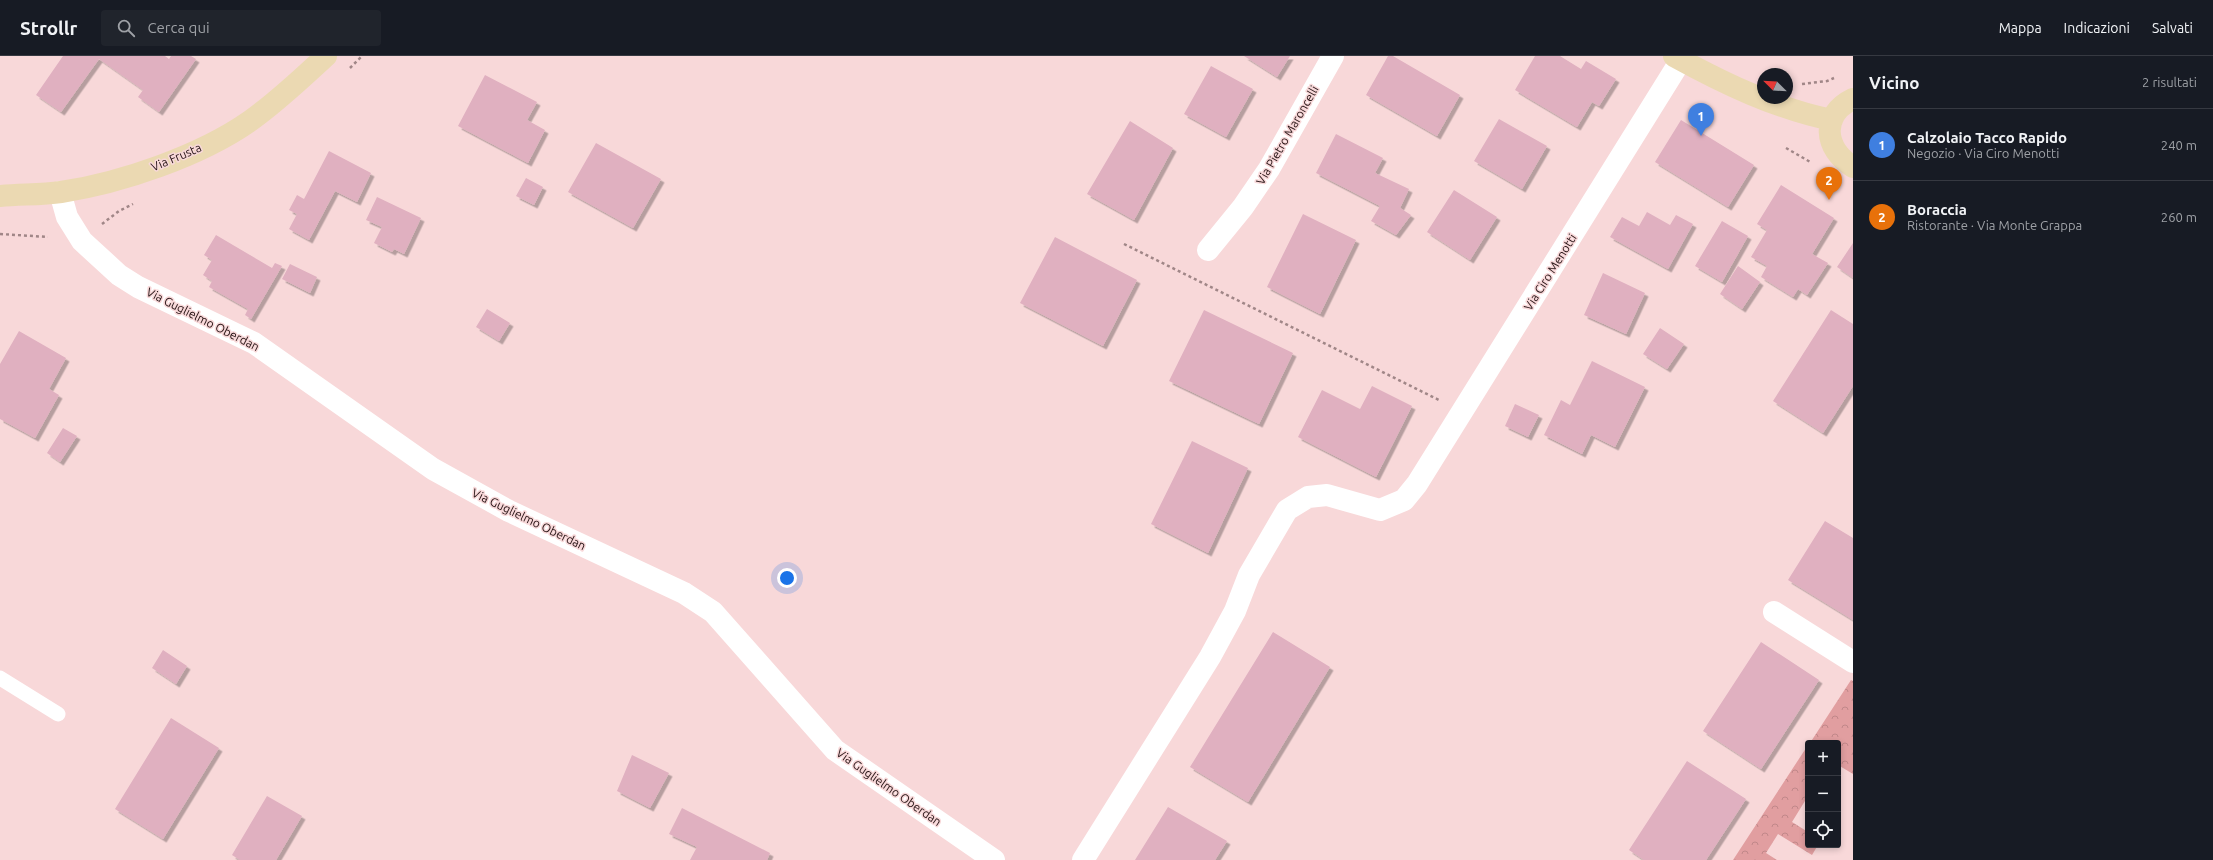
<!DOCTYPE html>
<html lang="it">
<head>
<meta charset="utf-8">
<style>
  body { margin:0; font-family:Ubuntu,sans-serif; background:#20242c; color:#f1f3f6 }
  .controls { position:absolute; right:12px; bottom:12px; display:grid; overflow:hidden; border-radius:4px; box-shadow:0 2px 6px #0003 }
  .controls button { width:36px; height:36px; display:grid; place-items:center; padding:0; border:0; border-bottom:1px solid #363941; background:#171b24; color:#f1f3f6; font:20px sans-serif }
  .compass { position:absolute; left:1757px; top:12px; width:36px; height:36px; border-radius:50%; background:#171b24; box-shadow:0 2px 6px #0003; rotate:294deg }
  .you { position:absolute; left:787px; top:522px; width:14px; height:14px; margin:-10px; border:3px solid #fff; border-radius:50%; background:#1a73e8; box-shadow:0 0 0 6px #1a73e833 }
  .badge { display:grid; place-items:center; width:26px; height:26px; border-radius:50%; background:#267172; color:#fff; font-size:13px; font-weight:700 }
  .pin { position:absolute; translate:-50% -33px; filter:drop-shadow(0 1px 2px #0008) }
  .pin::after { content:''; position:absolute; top:21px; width:14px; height:12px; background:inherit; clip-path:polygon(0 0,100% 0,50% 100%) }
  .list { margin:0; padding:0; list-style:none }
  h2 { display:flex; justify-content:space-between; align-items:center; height:52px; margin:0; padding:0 16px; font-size:17px }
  h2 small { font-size:13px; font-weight:400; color:#9ea1a6 }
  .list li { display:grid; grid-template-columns:26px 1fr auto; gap:12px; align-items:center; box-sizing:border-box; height:72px; padding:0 16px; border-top:1px solid #363941 }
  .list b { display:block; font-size:15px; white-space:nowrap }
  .list p { margin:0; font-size:13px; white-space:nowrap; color:#9ea1a6 }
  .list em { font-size:13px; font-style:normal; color:#9ea1a6 }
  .icon { flex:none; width:22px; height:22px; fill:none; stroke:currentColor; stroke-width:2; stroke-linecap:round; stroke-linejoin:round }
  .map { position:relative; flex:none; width:1853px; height:804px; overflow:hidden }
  header { display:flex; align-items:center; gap:24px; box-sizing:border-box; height:56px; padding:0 20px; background:#171b24; border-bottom:1px solid #363941 }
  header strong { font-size:19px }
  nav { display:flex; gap:22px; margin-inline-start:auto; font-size:14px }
  .search { width:280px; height:36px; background:#20242c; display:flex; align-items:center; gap:10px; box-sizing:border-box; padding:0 14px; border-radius:4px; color:#9ea1a6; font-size:15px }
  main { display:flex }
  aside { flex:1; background:#171b24 }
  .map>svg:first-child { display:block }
  .park { fill:url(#park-crowns) }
  .building { fill:#e0b0c0; filter:url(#shadow) }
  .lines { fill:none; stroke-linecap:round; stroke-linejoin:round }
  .path { stroke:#a08687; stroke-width:2.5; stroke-dasharray:3 3; stroke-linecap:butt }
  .lane { stroke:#fff; stroke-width:15 }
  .street { stroke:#fff; stroke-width:22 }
  .secondary { stroke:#ebd9b2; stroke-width:22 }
  .labels { text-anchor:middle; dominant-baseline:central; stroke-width:3; stroke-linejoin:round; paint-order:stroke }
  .street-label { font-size:12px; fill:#241213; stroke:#f8d8d9 }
</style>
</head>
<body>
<header>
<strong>Strollr</strong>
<div class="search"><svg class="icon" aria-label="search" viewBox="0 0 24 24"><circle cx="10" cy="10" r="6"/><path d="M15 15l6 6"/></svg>Cerca qui</div>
<nav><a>Mappa</a><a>Indicazioni</a><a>Salvati</a></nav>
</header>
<main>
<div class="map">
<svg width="1853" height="804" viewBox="0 0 1853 804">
  <defs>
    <pattern id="park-crowns" width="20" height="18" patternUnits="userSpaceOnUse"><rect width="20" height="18" fill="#e19ea0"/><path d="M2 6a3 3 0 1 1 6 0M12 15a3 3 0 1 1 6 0" fill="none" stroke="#c18789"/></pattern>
    <filter id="shadow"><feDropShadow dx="3.5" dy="3.5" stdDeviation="0" flood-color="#0004"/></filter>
  </defs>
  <rect width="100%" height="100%" fill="#f8d8d9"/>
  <path class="park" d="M1851,624L1853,625V718L1838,709V687H1810Z
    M1808,689V740L1792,766L1808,776V789H1818L1812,799L1778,778L1766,797L1777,804H1733Z"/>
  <path class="building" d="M63,0H165L169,3L171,0H191L196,3L159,56L138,41L143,34L99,3L61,56L36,39Z
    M1244,0H1290L1277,21Z
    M1388,0H1393L1460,39L1437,80L1366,39Z
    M1535,0H1560L1581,13L1586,5L1616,23L1599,50L1592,46L1577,71L1515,34Z
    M1211,10L1253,33L1226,81L1184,58Z
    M485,19L537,46L527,64L545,74L528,107L458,70Z
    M1499,63L1547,90L1522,133L1474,105Z
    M1681,64L1754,109L1728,151L1655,106Z
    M1130,65L1173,92L1134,164L1087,138Z
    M1336,78L1383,102L1375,117L1409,133L1400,152L1411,159L1396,179L1371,165L1380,150L1316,117Z
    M596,87L661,123L633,172L568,136Z
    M329,95L371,117L357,146L335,135L309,184L289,173L297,158L289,154L297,139L304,143Z
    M526,122L543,131L534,149L516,140Z
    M1781,129L1834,162L1812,198L1828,207L1807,239L1798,233L1793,241L1761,221L1767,210L1751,201L1767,174L1757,168Z
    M1454,134L1497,161L1470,204L1427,176Z
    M377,141L421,162L404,198L394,193L392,196L374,187L382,171L366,164Z
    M1647,156L1670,169L1676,159L1693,168L1668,213L1610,181L1622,161L1639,170Z
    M1303,158L1356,184L1320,258L1267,231Z
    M1722,165L1748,180L1722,226L1695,210Z
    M216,179L272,212L275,207L282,210L251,263L245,259L248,253L209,231L212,225L203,219L212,204L204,199Z
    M1055,181L1137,224L1103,290L1020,247Z
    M1853,187V222L1837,211Z
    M290,208L317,221L310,237L282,223Z
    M1738,210L1760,226L1742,253L1720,238Z
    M1603,217L1645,237L1626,278L1584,259Z
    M487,253L510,267L499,285L476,271Z
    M1204,254L1293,297L1259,368L1169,325Z
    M1831,254L1853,268V330L1823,377L1773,345Z
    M1660,272L1684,288L1667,313L1643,298Z
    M19,275L66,302L49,333L59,339L35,382L0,363V308Z
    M1592,305L1645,331L1615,391L1591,379L1582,398L1544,379L1561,344L1570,349Z
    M1372,330L1412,350L1376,421L1298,381L1322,334L1360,353Z
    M1515,348L1539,359L1528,381L1505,370Z
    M63,372L77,380L60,406L47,397Z
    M1192,385L1248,412L1208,497L1151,468Z
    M1825,465L1853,482V564L1788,524Z
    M1273,576L1330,611L1248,746L1190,711Z
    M1761,586L1819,624L1761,713L1703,675Z
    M163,594L187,610L176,628L152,612Z
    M171,662L219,692L163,783L115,753Z
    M632,699L669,717L650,752L617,735Z
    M1687,705L1746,743L1706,804H1644L1629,794Z
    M267,740L302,760L276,804H240L232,799Z
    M1168,751L1227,785L1215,804H1135Z
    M682,752L770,797L767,804H690L697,791L669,778Z"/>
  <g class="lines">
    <path class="path" d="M350,12L362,0
      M1802,28L1827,25L1834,22
      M1786,92L1812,107
      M102,168L119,155L133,148
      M0,178L48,181
      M1124,188L1439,344"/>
    <path class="lane" d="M0,622L58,658"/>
    <path class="street" d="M60,136L67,161L82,185L119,219L138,231L254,287L433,413L509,455L684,537L713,556L835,694L994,804
      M1208,194L1243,151L1269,113L1333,0
      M1774,556L1853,606
      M1083,804L1210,601L1235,555L1249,519L1287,454L1308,441L1327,439L1380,454L1404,444L1417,428L1681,4"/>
    <path class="secondary" d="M1674,0C1723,27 1777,53 1832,64
      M1853,43C1820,59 1824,93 1853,111
      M0,140C20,138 41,139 61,136C121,127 200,100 250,65C277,46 301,23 326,0"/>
  </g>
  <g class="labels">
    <g class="street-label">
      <text transform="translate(1287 79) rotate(-60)">Via Pietro Maroncelli</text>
      <text transform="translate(176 101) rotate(-23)">Via Frusta</text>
      <text transform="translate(1550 216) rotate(-58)">Via Ciro Menotti</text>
      <text transform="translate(203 263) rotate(27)">Via Guglielmo Oberdan</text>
      <text transform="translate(529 463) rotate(26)">Via Guglielmo Oberdan</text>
      <text transform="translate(889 731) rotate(35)">Via Guglielmo Oberdan</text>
    </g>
  </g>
</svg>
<div class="controls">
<button>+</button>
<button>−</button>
<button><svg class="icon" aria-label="locate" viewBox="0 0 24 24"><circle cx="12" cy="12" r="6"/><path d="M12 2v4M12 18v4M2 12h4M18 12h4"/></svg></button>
</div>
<svg class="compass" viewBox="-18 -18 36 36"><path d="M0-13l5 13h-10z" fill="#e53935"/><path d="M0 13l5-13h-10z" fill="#9ea1a6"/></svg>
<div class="you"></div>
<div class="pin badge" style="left:1701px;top:80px;background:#3f7fe0">1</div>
<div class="pin badge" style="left:1829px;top:144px;background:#e8710a">2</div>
</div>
<aside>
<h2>Vicino<small>2 risultati</small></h2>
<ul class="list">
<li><span class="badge" style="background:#3f7fe0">1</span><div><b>Calzolaio Tacco Rapido</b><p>Negozio · Via Ciro Menotti</p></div><em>240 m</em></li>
<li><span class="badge" style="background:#e8710a">2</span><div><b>Boraccia</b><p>Ristorante · Via Monte Grappa</p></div><em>260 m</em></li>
</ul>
</aside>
</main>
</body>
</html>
